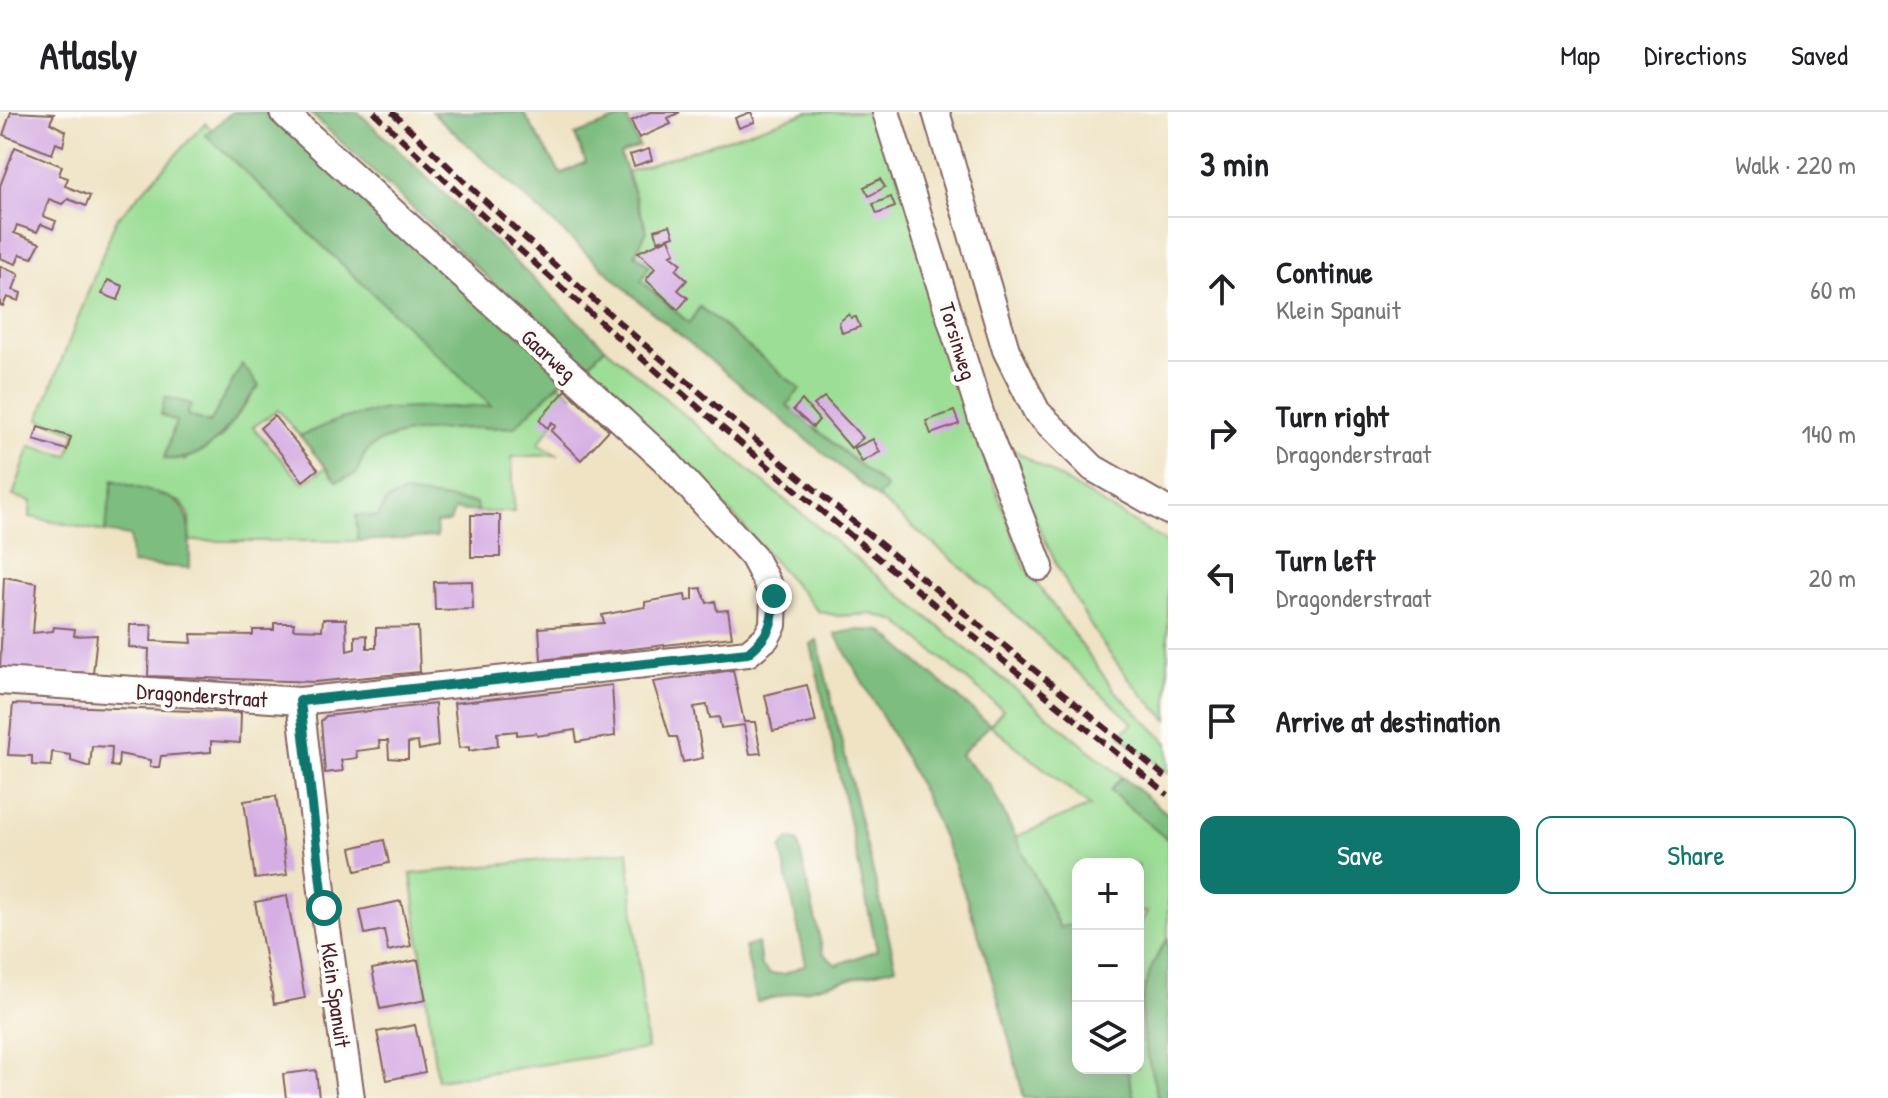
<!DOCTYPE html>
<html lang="en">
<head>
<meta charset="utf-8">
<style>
  body { margin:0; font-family:"Patrick Hand",sans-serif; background:#f6f6f6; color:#202124 }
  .controls { position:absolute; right:24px; bottom:24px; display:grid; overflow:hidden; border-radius:16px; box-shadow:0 4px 20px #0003 }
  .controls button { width:72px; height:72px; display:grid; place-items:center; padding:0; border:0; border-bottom:2px solid #e0e0e0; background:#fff; color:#202124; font:40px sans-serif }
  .stop { position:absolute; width:24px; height:24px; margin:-18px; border:6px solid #0f766e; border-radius:50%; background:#fff }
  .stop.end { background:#0f766e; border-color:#fff; box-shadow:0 2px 8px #0008 }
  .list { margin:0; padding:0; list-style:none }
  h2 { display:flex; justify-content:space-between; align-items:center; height:104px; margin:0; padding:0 32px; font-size:34px }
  h2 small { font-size:26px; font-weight:400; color:#757577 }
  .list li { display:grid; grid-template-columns:52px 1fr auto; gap:24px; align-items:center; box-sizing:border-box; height:144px; padding:0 32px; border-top:2px solid #e0e0e0 }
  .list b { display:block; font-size:30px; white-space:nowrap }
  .list p { margin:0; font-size:26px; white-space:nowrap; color:#757577 }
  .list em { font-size:26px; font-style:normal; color:#757577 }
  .actions { display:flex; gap:16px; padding:24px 32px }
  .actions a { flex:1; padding:18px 0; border:2px solid #0f766e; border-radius:16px; text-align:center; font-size:28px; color:#0f766e }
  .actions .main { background:#0f766e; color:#fff }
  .icon { flex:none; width:44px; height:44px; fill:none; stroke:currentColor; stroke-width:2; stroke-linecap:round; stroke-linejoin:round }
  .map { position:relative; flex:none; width:1168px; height:986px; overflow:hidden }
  header { display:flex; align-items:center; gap:48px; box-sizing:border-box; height:112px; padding:0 40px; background:#fff; border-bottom:2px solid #e0e0e0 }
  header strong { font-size:38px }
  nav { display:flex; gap:44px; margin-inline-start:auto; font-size:28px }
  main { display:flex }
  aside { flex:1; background:#fff }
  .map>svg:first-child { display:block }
  .green { fill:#9cde96; stroke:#737e60; stroke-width:2; fill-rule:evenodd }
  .forest { fill:#7dbd7f; stroke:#646e55; stroke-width:2 }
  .building { fill:#d6aee4 }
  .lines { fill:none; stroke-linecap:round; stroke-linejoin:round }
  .minor-casing { stroke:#846461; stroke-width:30 }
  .minor { stroke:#fff; stroke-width:26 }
  .rail { stroke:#4a1f2b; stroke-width:6; stroke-dasharray:12 6; stroke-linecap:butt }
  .route { stroke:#0f766e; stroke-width:10 }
  .labels { text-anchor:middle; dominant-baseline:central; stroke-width:8; stroke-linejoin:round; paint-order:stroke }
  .street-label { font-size:22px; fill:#4a1f2b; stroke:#fdfcf7 }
</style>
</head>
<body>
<header>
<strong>Atlasly</strong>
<nav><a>Map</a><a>Directions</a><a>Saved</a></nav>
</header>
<main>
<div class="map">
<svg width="1168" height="986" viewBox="0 0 1168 986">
  <rect width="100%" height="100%" fill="#fdfcf7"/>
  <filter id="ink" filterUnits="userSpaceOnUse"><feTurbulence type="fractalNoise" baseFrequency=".0125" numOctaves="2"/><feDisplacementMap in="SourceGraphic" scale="16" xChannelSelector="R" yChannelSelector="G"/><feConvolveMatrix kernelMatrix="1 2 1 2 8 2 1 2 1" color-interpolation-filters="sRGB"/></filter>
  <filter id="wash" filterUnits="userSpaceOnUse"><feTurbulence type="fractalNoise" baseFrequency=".006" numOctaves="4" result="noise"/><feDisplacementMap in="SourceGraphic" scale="32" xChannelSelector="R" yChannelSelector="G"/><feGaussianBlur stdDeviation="1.8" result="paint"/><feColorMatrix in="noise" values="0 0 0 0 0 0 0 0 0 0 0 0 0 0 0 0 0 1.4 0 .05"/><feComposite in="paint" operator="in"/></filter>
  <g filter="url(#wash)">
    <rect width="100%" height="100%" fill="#efe3c4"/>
    <path class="green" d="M808,0H879L988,356L1025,455L1114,578L1168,631V661L1120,623L1133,611L985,475L878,386L885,375L786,292L799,278L699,195L689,212L641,169L635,142L647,119L627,60Z
      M205,11L212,18L207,23L492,294C416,296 371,293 300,324L278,298L253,315L303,372L326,355L337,368L356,362C359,355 362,345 367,339C392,312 478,317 514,315L559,272L573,284L538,332L557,343L512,345L514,400H478L476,391L378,405L356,403L358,429H190L189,402L181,390L113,368L105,420L30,405L31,389L13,384L30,334L68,344L76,320L39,307L116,108ZM242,253L259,274L221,326L184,349L176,308L190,292L187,303L210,311Z
      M605,235L764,371L1122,665L1110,679L1168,728V826C1127,887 1142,920 1158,986H1134L1127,956H1138V816L1147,800H1138V752H1078V810L1060,816L1015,725L1090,694L990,613L1003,598L897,509L871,502L838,504L818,499L738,408L585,256Z
      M1001,330L1168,431V608C1086,533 1045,430 1001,330Z
      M628,739L647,937L437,968L411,762Z"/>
    <path class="forest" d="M232,0H273L566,265L514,315C478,317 392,312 367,339C362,345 359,355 356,362L337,369L300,324L340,307L386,297L491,294L206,23Z
      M309,0H358L605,235L585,256Z
      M432,0H523L561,62L586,50L575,23L626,4L639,34L620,42L647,119L635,142L649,154L641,169L689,211L700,195L800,277L787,293L886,375L878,386L641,191Z
      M242,252L259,274C231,306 214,352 164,347L176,309L161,303L165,285L191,292L187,303L210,311Z
      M113,368C184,392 190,376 190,456L131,452L130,424L105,420Z
      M404,381L476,391L478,400L454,398L450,410L436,411L437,425L358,429L356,403L378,405L386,389Z
      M856,518L882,519L990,613L960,643L990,673L1060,816L1078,810V956H1127L1134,986H1024C999,885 971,784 927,689C900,632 866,577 835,522Z
      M817,528L896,855L757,890L745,835L758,831L761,854L770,862H785L806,852L781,737L789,727L798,730L823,841L836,853L877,838L811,532Z
      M1122,665L1168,702V728L1110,679Z
      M1168,826V986H1158C1142,921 1127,887 1168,826Z"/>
    <g id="blocks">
      <path class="building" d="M11,0L54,2L50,11L66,19L63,34L56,31L52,42L3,23Z
        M650,0H680L668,6L671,12L639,26L631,9Z
        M751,0L755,10L739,16L735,6Z
        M15,35L62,54L59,63L68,66L65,74L90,84L86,94L68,87L62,92L49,87L43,104L56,109L53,117L41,112L37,120L17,113L14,121L40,131L32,146L20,142L16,152L0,146V74Z
        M649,37L652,48L634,54L630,43Z
        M880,67L885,75L869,84L864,75Z
        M891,85L895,95L877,102L873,92Z
        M670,113L674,124L658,129L655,118Z
        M669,126L675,141L671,143L681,151L676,158L687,168L678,178L688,186L678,198L646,168L655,156L638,140Z
        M0,154L19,162L13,178L21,181L19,189L7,185L3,194L0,193Z
        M108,168L123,174L118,188L102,182Z
        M849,202L851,206L856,205L860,215L842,221L839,210Z
        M566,278L609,318L581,348L551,319L556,314L552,310L547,316L539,308Z
        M824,285L863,326L851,336L814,293Z
        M802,288L819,308L813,315L793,298Z
        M954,299L959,312L931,322L926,309Z
        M274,304L318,357L303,369L260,316Z
        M38,315L71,325L67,338L34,328Z
        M873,327L880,340L862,350L854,336Z
        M471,403H500V445H471Z
        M4,465L37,471L33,521L53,519L54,515L75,517L74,524L97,523L93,561L0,557Z
        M472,469L473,497L435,498L434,470Z
        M701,476L707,491L715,489L717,499L728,498L732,525L541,548L539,516L604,511L602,503L645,495V490L685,483L686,489L693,488V477Z
        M323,507H346L347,539L355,537V524L367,523V536H376V516L418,515L420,560L315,570L148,564L149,537L129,535L130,513H152L151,529L192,531L191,522L253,523V518H274V511H294L293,517L322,518Z
        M733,558L744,610H755L761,641L750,642L744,613L721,616L719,605L710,606L707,593L694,595L703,646L683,650L677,625H670L653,570Z
        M612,573L615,624L577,630L575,618L537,624L536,621L517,623V619L497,621L498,634L469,639V635L459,636L454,591Z
        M807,573L816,610L773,619L765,583Z
        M13,592L241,601L240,631L211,629V640L161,644L159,655H150V648L119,642L118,655L111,654L112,635L92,634L90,655L71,649V643L52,640L51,654L32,653V644L8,643Z
        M435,592L438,634L419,638L418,630L408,631V647H401L389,646L388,629H379L380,636L356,639L357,646L341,648L343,659L325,661L321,609L326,604Z
        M276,684L287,763L255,767L244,689Z
        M384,728L389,751L356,759L351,736Z
        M287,784L305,886L274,892L255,790Z
        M401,789L411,834L388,839L384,818L365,822L360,798Z
        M418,848L426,888L380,897L372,857Z
        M415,913L425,960L387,968L377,920Z
        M316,958L319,986H286L283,962Z"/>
    </g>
  </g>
  <g filter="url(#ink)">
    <use href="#blocks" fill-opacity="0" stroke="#846461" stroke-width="2"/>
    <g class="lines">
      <g class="minor-casing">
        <path id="minor" d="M886,0L982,307L1040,455
          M936,0L1006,238L1037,300L1093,356L1168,399
          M0,569L300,589L748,541L766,526L773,513L774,484L753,444L665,348L283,0
          M300,589L324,796L351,986"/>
      </g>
      <use href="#minor" class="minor"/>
      <path class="rail" d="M374,0C624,245 898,462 1168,683
        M392,0C636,239 904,451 1168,667"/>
    </g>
  </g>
  <g class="lines" filter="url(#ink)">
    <path class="route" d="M324,796L300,589L748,541C770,523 773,512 774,484"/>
  </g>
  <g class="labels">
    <g class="street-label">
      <text transform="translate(958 229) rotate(73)">Torsinweg</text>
      <text transform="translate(549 243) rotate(42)">Gaarweg</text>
      <text transform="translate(202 583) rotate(4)">Dragonderstraat</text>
      <text transform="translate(336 883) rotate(82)">Klein Spanuit</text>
    </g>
  </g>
</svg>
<div class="controls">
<button>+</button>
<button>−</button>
<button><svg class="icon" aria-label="layers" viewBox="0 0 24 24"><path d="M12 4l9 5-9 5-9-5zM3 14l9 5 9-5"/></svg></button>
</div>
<div class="stop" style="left:324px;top:796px"></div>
<div class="stop end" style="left:774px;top:484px"></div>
</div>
<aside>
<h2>3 min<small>Walk · 220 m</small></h2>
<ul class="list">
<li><svg class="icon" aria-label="ahead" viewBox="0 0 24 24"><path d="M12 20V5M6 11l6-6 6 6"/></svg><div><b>Continue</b><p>Klein Spanuit</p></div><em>60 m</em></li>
<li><svg class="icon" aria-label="right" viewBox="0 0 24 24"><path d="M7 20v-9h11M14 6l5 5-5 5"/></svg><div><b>Turn right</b><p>Dragonderstraat</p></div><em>140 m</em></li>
<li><svg class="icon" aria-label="left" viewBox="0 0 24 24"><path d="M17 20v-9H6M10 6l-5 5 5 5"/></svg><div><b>Turn left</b><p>Dragonderstraat</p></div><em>20 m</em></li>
<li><svg class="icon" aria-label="arrive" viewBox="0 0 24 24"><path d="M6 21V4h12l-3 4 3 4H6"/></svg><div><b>Arrive at destination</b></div></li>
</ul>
<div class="actions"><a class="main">Save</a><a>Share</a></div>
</aside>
</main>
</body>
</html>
